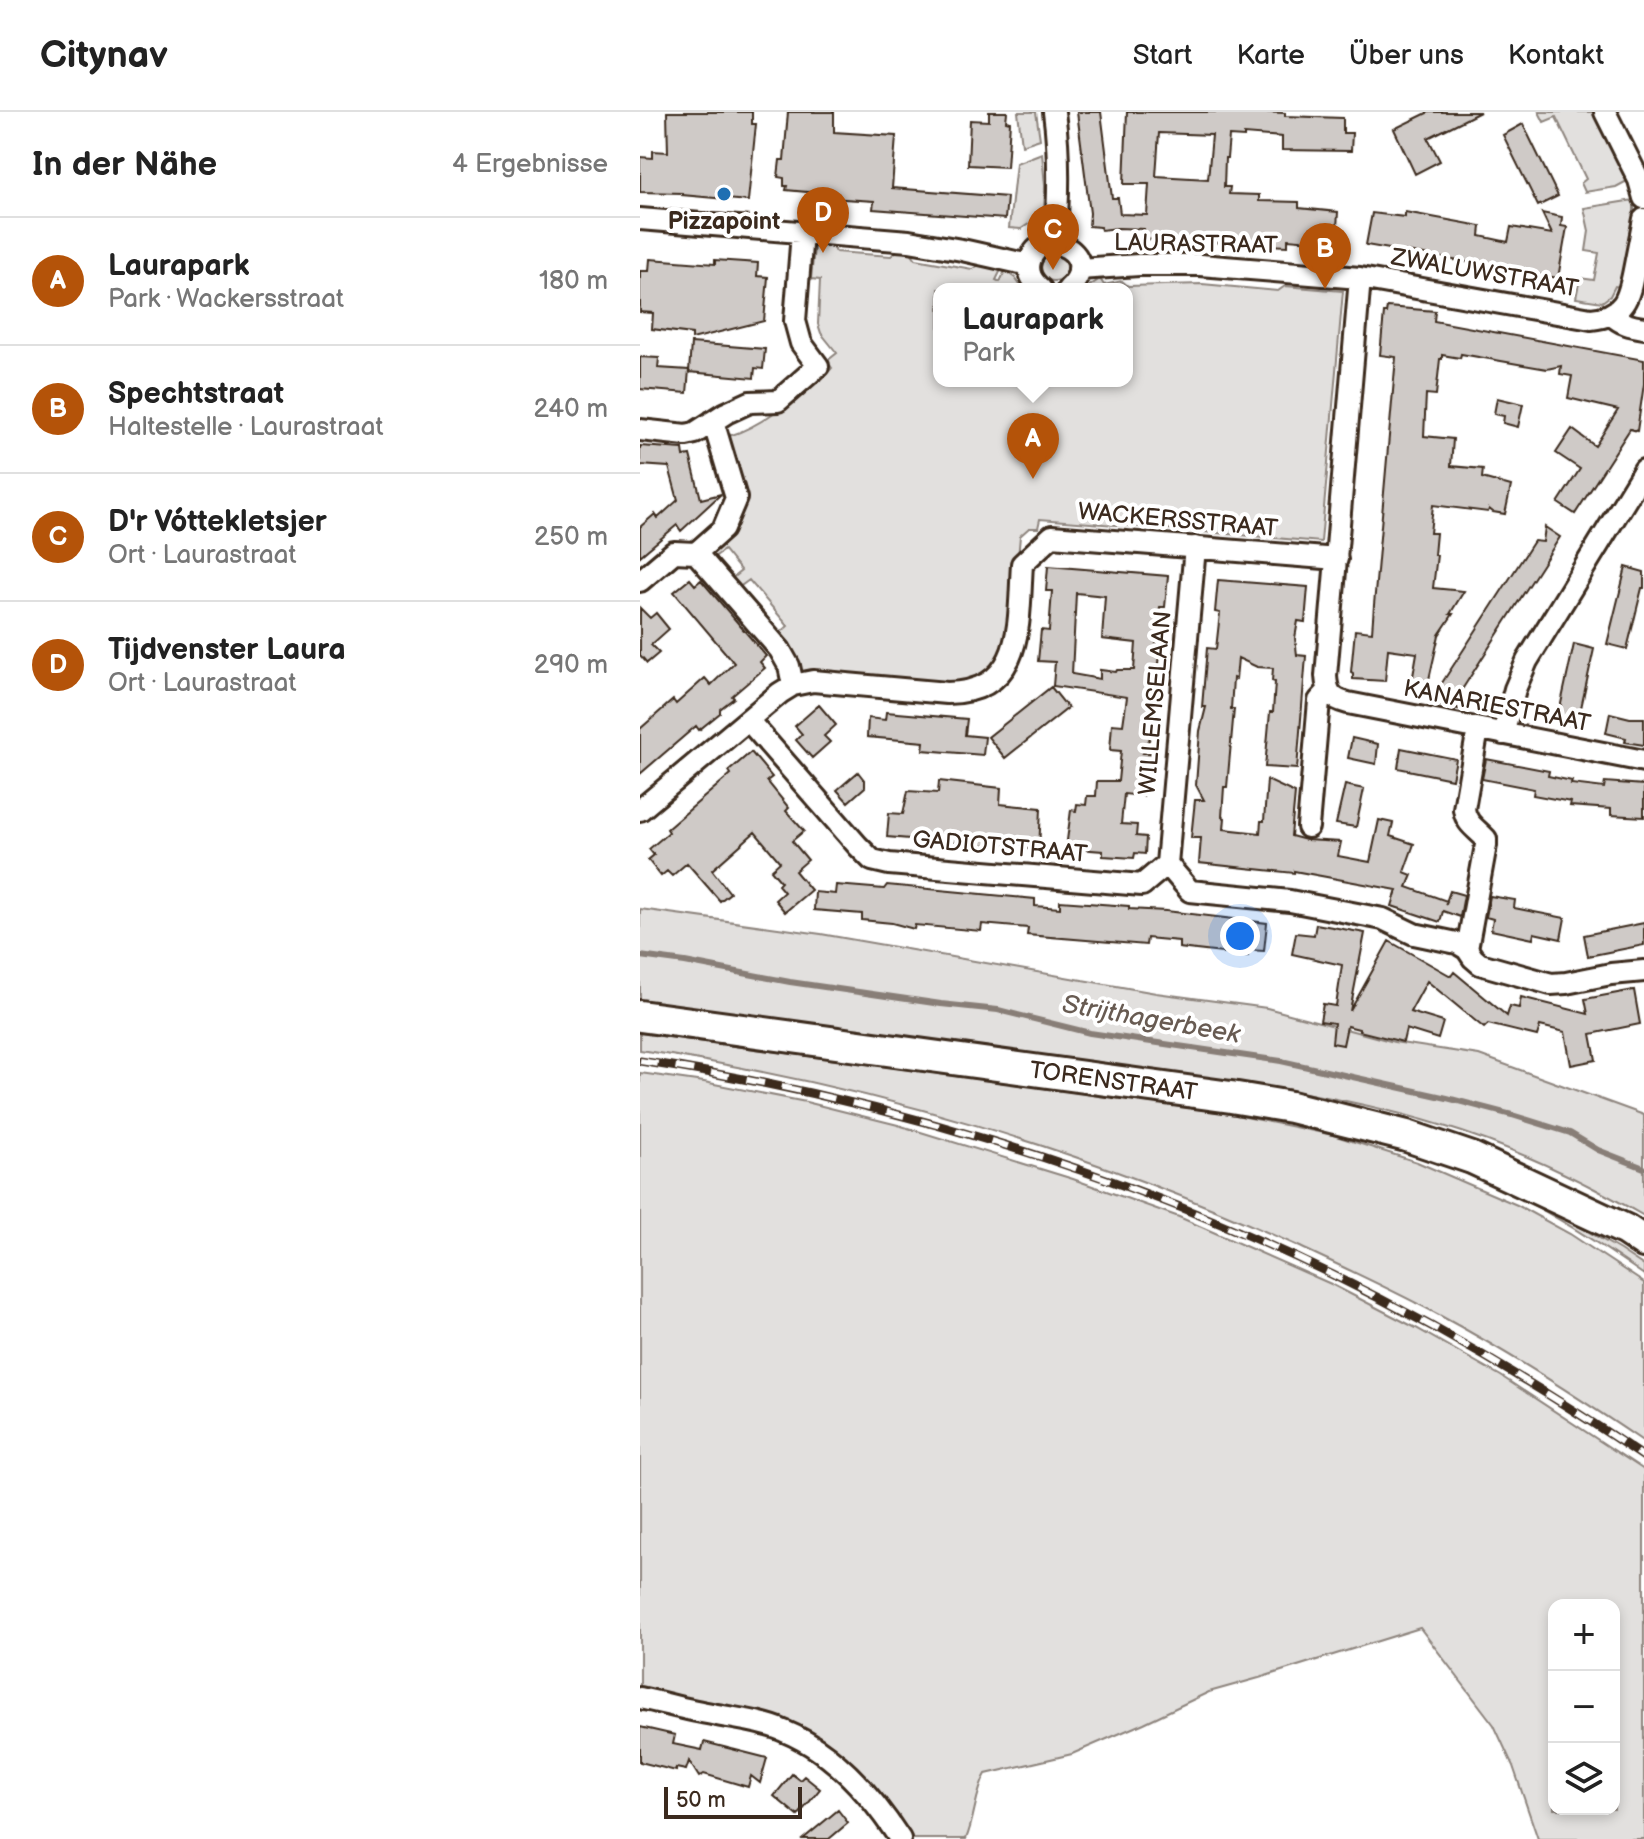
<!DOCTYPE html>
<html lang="de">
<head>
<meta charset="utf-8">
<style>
  body { margin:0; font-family:"Balsamiq Sans",sans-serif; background:#f2f2f2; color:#222 }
  .controls { position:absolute; right:24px; bottom:24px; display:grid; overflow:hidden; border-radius:16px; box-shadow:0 4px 12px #0003 }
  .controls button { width:72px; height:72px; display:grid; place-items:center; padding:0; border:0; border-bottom:2px solid #e0e0e0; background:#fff; color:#222; font:40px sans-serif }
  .scale { position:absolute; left:24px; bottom:20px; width:138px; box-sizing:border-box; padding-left:8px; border:4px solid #3b2a1e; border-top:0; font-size:22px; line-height:28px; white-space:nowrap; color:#3b2a1e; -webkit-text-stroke:6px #fff; paint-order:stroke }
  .you { position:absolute; left:600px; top:824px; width:28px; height:28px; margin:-20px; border:6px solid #fff; border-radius:50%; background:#1a73e8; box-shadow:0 0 0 12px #1a73e833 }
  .badge { display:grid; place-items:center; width:52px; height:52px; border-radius:50%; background:#b45309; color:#fff; font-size:26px; font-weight:700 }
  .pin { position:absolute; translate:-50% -66px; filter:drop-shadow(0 2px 4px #0008) }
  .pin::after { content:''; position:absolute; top:42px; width:28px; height:24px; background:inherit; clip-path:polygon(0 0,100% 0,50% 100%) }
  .popup { position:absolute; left:293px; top:171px; width:200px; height:104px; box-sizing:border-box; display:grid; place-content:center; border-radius:16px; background:#fff; filter:drop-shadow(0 2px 6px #0005); font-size:26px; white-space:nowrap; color:#767676 }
  .popup b { font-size:30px; color:#222 }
  .popup::after { content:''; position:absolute; left:50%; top:100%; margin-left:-16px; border:16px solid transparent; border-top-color:#fff }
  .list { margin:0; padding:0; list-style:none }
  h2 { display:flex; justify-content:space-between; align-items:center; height:104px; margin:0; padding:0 32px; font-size:34px }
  h2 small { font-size:26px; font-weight:400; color:#767676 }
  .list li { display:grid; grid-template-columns:52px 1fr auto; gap:24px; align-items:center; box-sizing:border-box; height:128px; padding:0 32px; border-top:2px solid #e0e0e0 }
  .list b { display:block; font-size:30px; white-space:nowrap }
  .list p { margin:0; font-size:26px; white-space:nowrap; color:#767676 }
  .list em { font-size:26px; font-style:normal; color:#767676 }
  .icon { flex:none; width:44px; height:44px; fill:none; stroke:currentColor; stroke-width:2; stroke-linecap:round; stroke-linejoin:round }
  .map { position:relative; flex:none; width:1004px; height:1727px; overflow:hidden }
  header { display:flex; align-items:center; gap:48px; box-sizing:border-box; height:112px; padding:0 40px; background:#fff; border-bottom:2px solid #e0e0e0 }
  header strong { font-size:38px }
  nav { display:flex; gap:44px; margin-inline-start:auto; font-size:28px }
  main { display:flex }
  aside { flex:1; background:#fff }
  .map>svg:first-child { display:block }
  .green { fill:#e2e0de; stroke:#8e857e; stroke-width:2; fill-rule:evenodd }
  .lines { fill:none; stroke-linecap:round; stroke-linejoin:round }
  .stream { stroke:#887e77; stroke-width:6 }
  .building { fill:#cfcac7; stroke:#3b2a1e; stroke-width:2; fill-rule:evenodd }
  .street-casing { stroke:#3b2a1e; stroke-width:26 }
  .secondary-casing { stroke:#3b2a1e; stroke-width:36 }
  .street { stroke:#fff; stroke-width:20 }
  .secondary { stroke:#fff; stroke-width:30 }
  .rail-casing { stroke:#3b2a1e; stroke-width:9 }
  .rail { stroke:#fff; stroke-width:6; stroke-dasharray:18; stroke-linecap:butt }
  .poi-dot { fill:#1f6fb2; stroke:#fff; stroke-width:3 }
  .labels { text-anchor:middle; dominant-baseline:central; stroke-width:8; stroke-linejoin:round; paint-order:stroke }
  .poi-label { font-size:24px; font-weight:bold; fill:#3b2a1e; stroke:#fff }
  .street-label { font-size:24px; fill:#3b2a1e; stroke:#fff }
  .water-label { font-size:26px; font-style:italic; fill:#685b52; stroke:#fff }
</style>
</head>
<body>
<header>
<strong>Citynav</strong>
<nav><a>Start</a><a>Karte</a><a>Über uns</a><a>Kontakt</a></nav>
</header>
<main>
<aside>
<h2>In der Nähe<small>4 Ergebnisse</small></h2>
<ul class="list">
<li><span class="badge">A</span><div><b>Laurapark</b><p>Park · Wackersstraat</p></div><em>180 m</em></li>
<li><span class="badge">B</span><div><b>Spechtstraat</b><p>Haltestelle · Laurastraat</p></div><em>240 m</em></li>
<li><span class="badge">C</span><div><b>D'r Vóttekletsjer</b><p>Ort · Laurastraat</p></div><em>250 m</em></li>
<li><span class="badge">D</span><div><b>Tijdvenster Laura</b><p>Ort · Laurastraat</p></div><em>290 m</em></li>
</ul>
</aside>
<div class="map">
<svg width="1004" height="1727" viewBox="0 0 1004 1727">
  <rect width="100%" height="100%" fill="#fff"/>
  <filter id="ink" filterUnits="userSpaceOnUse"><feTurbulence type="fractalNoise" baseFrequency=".0125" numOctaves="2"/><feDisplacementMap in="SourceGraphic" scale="16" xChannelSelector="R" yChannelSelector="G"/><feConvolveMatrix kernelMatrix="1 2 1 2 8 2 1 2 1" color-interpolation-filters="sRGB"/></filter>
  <g filter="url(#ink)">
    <path class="green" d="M378,0H396L400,27L382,33Z
      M899,0H956L989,68L976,75L945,80L941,71L946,67L916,5L904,10Z
      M402,41L405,74L404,102L381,117L369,116L376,51Z
      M994,88V105L981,175L975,174L970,184L962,190L936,186L940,166L954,168L959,141L946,139L949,119L944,96Z
      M183,132H190L196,140L251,144L258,138L270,139L276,147L332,157L341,152L360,156L361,158L356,168L360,170L365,159L375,166L383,177H299V269H487V177H445L460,167L464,173L482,169L488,174L562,172L638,179L645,174L703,179L681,430L564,420L562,415H554L551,419L400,407L398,416H389L380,424L372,511L358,554L325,574L159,564L138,523L148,514L109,468L98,476L91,467L101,459L84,438L73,446L69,440L105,383L89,324C124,313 151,288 179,264L182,267L192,256L187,249L197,241L181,221L178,212L180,168L171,167L174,136Z
      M401 156a13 13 0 1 1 26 0a13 13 0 1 1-26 0Z
      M0,797L181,822L516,881L627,896L754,930L839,943L1004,1003V1104C940,1067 871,1034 800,1013C678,976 551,964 425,947C284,927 142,908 0,888Z
      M0,921L586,1001L693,1023L777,1050L877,1093L930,1122L1004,1171V1330C938,1285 870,1241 799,1203C753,1178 705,1156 658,1134C445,1037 231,974 0,938Z
      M0,961L64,970L166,990L258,1013L433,1067L539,1105L691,1172L776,1216L861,1264L1004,1358V1727H898L873,1654L854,1613L780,1516L619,1566L569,1580L504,1611L432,1642L346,1662C335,1681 335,1706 326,1727H268L189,1634L161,1615L0,1578ZM914,1493H974V1697H914Z
      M762,1038L800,1047L916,1101L980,1138L1004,1154V1163C960,1132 914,1102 866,1079C832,1063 797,1050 762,1038Z"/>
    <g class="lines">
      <path class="stream" d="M0,844L45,850L150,870L301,892L358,898L450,921L641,949L807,986L872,1003L930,1021L958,1038L1004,1056"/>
    </g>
    <path class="building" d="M27,0H112V12H116L108,89L42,83V81L0,80V45L13,46V39L28,40Z
      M148,0H194V20L256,24L252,76L367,85L365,107L233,97L234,89L189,86V82L146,78L147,74H144V66L138,65L140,48H144Z
      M349,0H367L366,9L370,10L367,55L328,53L330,8L349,9Z
      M437,0H461L472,86H478L480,102L507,103L509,72H484L487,0H620L645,1V4L703,6V21H712L711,39L642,38V25L604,22V25L589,24L587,46H585L584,75H590L589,82L619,83V89L659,90V96L698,100L696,131L648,127V134L504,127V117L478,116L461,118L460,115L449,114L450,101ZM519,21L572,23L568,67L516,64Z
      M789,0H840L788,26L800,49L775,62L754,17Z
      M883,12L918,84L898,94L863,23Z
      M765,100L841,114L840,124L868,130L871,115L912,122L902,101L922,105L921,114L927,115L918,166L726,133L732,101L765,105Z
      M10,147L75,152V148L118,151L117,164L128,165L124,209L52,227V222L12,217L13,201L0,200V159H9Z
      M747,195L795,199L794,209L1004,248V272L997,319L990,317L935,402L918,391L940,357L916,341L932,317L955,334L978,298L928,286L932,264L920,262L921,254L907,257L821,242L820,246L802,243V247H800L796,283L786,282L784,324L813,327L811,354L843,357L842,366L871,374L865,402L853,400L849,397L848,400L793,393L790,421H796L794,443H797L793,476L824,479L810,502H813L799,523L788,572L772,570L777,541L748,537L745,569L713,567V561L711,560L715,518L732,520L734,493L756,245L740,243L744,201H746Z
      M51,231L125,237L123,257L115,256L114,266L49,260Z
      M0,245L19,246L18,256L49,258L47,281L0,277Z
      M857,286L883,292L878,315L863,311L864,304L854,302Z
      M0,334L43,337L44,344L50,343L61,387L81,382L41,419L37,413L0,444V415L15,402L18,406L38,388L29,355L0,353Z
      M905,415L920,425L821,579L818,597L798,593L800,579L798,577L894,429L903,430Z
      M408,454L528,464L525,495H520L516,531H521L518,562L507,586H517L514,617L503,641H512L509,671H504L503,684L484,682L481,712L497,713L496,724L506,725L505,742L495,741L494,746L463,744V739L426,736L431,698L436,699L437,692L446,693L447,684H456L457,669H478L481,639L470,638L472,612L483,613L487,585L413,574L415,550L398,549L401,518L409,519L412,479H406ZM436,481L465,484L462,527L496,531L494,558H477L476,560L460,558V567L432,562Z
      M986,455L1004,460V476H1002L987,537L967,532Z
      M50,467L55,473L61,468L91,503L126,544L120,550L125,556L92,584L94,586L80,597V601L59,618L56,614L0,662V617L33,588L36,592L65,566L71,573L94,551L34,480Z
      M578,468L668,475L665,510L658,509L655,526L657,543L666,544L657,657L625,655L630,600H633L635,570L632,569L633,556L617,555L598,546L596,567L593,566L592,582L591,597H594L587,675H584L582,705L585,706L584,717L620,721L621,709H624L627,668L655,681L651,724L666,728L701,730L698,744L730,750L739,708L753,711L750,724L774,732L764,760L772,763L767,775L807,789L805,793L810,779L824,783L820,805L803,799L800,810L752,794L757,778L654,759V761L559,751L561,726H551L555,688H564L556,673L560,619L566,595H562L567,536L576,537L580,501L575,500Z
      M0,496L10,506L16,501L29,517L11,533L19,541L7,551L0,543Z
      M934,532L954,537L937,614L917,610Z
      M411,575L428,596L365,646L348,625Z
      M179,593L196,613L184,624L190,630L172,646L156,628L162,622L155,614Z
      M246,600L327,607L325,623L345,625L343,643L283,638L284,630L227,625L228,606L245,608Z
      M970,601L990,606H1004V633L985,630L986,626L966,621Z
      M712,626L738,632L736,652L708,646Z
      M761,636L816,647L812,667L758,656Z
      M111,640L132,665L127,669L149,696L146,699L164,719L152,729L168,748L155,759L171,778L145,800L135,788L144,780L138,773L141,770L131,758L140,750L115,720L72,758L90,781L80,789L47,751L32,764L27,759L21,764L8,748L14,743L9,737L29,720L27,717L91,662L89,659Z
      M846,647L909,659L908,664L932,669L931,672L964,676L965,670L1004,673V705L971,703V697L930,694L931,690L893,683L894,677L842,667Z
      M218,660L225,669V675L208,690L197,678Z
      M299,669L361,676L360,692L401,696L399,738L247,725L249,701L263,702L268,679L298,681Z
      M705,673L724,677L716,715L696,712Z
      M196,773L244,777L247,773L395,787V794L420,796V789L489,794V797L526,799L627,811L624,839L608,838V844L539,836V829L507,826L506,833L387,823L388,816L342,812L341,819L275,813L274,817L252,811L222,808V802L174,798L175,780L195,782Z
      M850,784L875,788L874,796L925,806L921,827L894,821L893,827L851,818L853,807L846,805Z
      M1004,811V833L948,844L944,823Z
      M676,812L725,821L710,899L749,829L811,864L814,860L867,904L870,894L879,896L881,885L948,902L945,887L994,878L1000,912L951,922L956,948L931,953L925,920L900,914L897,924L848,912L844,916L787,869L770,900L803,910L798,927L766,917L763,930L719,919V917L707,914L703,933L692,931L694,911L680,909L683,892L696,894L702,853L652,842L656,821L674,823Z
      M0,1615L35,1623L33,1632L62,1638L64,1630L127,1646L120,1671L111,1664L108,1675L64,1662L59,1665L49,1649L46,1658L36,1656V1659L0,1650Z
      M152,1662L160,1668L164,1664L180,1677L158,1704L134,1684Z
      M198,1698L208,1711L189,1727H163Z"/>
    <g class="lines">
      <g class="street-casing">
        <path id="street" d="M414,0C420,44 419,87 415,131
          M965,0L999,68L1004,86
          M0,107L269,129L322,138L389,153
          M439,157L499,153H560L720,166L951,207C987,204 989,183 995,153C998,138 1001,123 1004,107
          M720,166L686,564C687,580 691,587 708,591L1004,649
          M401,177C392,169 387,161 390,149C402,110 465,144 428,177
          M972,203C981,212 991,214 1004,216
          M0,318L46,323L55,321L86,301L110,290L138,289L178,254L161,231L155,209L162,121
          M56,441L140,538L149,554L153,573
          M0,469L34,440L56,441L83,417L96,386L73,309
          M108,608L218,734L232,748L249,752L502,773L527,752
          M863,622L875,577L887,549L1004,358
          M0,698L140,581L153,573L173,569L307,581C386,580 378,509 382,452L412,424L697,447
          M668,715L679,589L688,579
          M527,752L550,779L650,789L743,807L774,822L817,831L827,837L833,846L840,852L911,872L926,871L971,862L1004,859
          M527,752L555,435
          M827,837L846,733V727C836,716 826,712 824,697L838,617
          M0,1586C24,1591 48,1598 72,1602C96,1607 122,1609 144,1619C193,1639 232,1684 260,1727"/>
      </g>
      <g class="secondary-casing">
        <g id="secondary">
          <path id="s1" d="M0,904L591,985L651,995L767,1024L832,1046L986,1118L1004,1130"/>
        </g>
      </g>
      <use href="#street" class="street"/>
      <use href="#secondary" class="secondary"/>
      <g class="rail-casing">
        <path id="rail" d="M0,949C236,985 476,1057 691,1162C800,1215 904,1277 1004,1345"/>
      </g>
      <use href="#rail" class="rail"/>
    </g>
  </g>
  <circle class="poi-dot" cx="84" cy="82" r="8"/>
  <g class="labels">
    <g class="poi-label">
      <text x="84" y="109">Pizzapoint</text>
    </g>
    <g class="street-label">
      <text transform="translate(556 132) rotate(1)">LAURASTRAAT</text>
      <text transform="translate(845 161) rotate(10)">ZWALUWSTRAAT</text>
      <text transform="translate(538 408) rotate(5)">WACKERSSTRAAT</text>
      <text transform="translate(515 591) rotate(-85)">WILLEMSELAAN</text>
      <text transform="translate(857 594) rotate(11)">KANARIESTRAAT</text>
      <text transform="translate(360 735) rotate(5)">GADIOTSTRAAT</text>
      <text stroke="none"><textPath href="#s1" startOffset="478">TORENSTRAAT</textPath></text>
    </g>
    <g class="water-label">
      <text transform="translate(511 908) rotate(10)">Strijthagerbeek</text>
    </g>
  </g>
</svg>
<div class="controls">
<button>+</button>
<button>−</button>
<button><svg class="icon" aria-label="layers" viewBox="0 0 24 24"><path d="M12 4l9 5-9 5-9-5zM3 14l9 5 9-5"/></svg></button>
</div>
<div class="scale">50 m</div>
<div class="you"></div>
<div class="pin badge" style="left:393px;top:367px">A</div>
<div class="popup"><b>Laurapark</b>Park</div>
<div class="pin badge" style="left:685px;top:177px">B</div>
<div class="pin badge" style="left:413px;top:158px">C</div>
<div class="pin badge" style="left:183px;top:141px">D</div>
</div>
</main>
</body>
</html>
